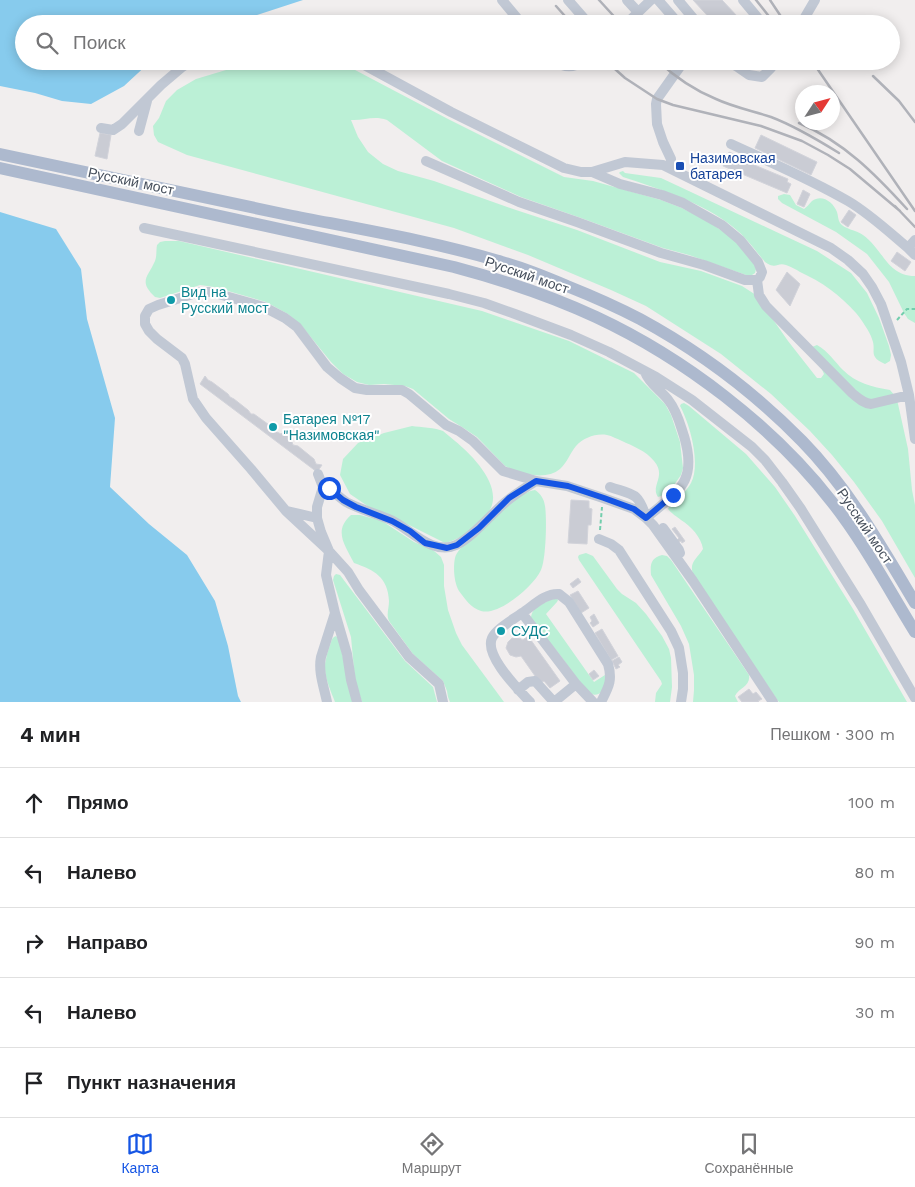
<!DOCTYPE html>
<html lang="ru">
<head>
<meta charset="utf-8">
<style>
  body { margin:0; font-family:"Work Sans",sans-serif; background:#f2f2f2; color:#202124 }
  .compass { position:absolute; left:795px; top:85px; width:45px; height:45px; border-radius:50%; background:#fff; box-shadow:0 2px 12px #0003; rotate:54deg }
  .stop { position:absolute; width:15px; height:15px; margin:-11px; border:4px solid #1555e4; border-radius:50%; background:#fff }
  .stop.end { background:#1555e4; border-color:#fff; box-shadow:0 1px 5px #0008 }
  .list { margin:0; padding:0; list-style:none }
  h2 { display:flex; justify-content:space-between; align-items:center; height:65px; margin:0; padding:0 20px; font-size:21px }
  h2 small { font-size:16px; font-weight:400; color:#757577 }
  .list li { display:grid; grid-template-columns:32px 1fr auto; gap:15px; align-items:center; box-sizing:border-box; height:70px; padding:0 20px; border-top:1px solid #e0e0e0 }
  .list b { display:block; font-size:19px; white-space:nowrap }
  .list em { font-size:16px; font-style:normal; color:#757577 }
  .icon { flex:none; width:28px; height:28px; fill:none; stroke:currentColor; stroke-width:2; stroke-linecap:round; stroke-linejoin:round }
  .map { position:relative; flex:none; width:915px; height:702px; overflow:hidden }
  .search { position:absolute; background:#fff; box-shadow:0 2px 12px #0003; left:15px; right:15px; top:15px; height:55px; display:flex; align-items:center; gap:12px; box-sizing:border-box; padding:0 18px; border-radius:28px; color:#757577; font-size:19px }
  .sheet { height:415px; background:#fff }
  nav { display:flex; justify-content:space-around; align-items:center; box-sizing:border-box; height:70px; border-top:1px solid #e0e0e0; background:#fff; font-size:14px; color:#757577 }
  nav a { display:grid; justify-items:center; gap:2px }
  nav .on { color:#1555e4 }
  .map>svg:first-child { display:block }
  .green { fill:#bbf0d6 }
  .water { fill:#87cbed }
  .building { fill:#caccd4; stroke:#d2d3da }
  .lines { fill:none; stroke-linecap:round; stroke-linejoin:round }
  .path { stroke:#73cead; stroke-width:2; stroke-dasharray:4 2.5; stroke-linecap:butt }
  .minor { stroke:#c1c8d4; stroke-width:10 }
  .major { stroke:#adb9ce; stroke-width:12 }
  .rail { stroke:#b0b2b9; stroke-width:2.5 }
  .route { stroke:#1555e4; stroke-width:6 }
  .transit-dot { fill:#1a4fb4; stroke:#fff; stroke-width:2 }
  .culture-dot { fill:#0f9aa8; stroke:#fff; stroke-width:2 }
  .labels { text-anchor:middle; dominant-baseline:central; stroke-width:4; stroke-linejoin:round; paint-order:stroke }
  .transit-label { font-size:14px; fill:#164399; stroke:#fff; text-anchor:start }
  .street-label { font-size:14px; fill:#464f5c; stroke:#fff }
  .culture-label { font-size:14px; fill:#0d838f; stroke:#fff; text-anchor:start }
</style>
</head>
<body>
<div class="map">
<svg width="915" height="702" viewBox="0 0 915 702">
  <rect width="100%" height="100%" fill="#f1eeee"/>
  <path class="green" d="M242,61H338L448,119L564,177L593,181L661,200L682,208L709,222L728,235L737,243L754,264L756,269L755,273L752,275H746L689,255L663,248L581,218L521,197L442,161L387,120C373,115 364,121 351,120L358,137L368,152L383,164L398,171L434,181L516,210L577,230L660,262L701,271L742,286L756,295L788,341L817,378H821L824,374L812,347L817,345C828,351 835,362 843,370C856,383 872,387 890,390L896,397L898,404L908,449L912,490L915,505V578L882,521L854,482L832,455L810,431L771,394L721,354L646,306L611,290L528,255L454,228L187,155L158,142L154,135L153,126L159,118L166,101L177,90L196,79L226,70Z
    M623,171L625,173L661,178L817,251L851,273L867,293L879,318L889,346L891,355L890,361L885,364C867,356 877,351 872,339C870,332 861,319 856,313C840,295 822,282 800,272C796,269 791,267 786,265C777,262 776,270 765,262C755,250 746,237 733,227C704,203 659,189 623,177L619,173L620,172Z
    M784,194L790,195L796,205L804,209C807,207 809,204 812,201C822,194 833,202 837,212C838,215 838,220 840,223C844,229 856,230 863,235C883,249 887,276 915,276V323L908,319L904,313L889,282L867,254L836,232L782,203L778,199V196Z
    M165,241H179L482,311L569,341L634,373L665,404L671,415L680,442L683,468L681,475L674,485L661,496L658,497C650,486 667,476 654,461C646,451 633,446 622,441C617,439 612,436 607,435C596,433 583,438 576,446C570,453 567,463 560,469C546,481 520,474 505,466L477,437L462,427L449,419L413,389L405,386L384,384L369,385L357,382L343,374L331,362L301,325L288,314L266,302L214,287L200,285L160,298L155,297C138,281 148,277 155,261C157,256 156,250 157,245L160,242Z
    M684,403L689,406L746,454L775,487L795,516L853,609L907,702H779L778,701L694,576C688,563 696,560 703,549C701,537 691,526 681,520C676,516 672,514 668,509L670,506C677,499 686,492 691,483C701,464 690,424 680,406L681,404Z
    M412,426C420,427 436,428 443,431C447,434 451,438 455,441C471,454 499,482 492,505C490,512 483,518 478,523C469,533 457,540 445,543L393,517L372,509L350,494L340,475L343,459L358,443L384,433Z
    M535,490C541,494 544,499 545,506C547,518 546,560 541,570C534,586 499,616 481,611C471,608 465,599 459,591C454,583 453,567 455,558C458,546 479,534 487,526C495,518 503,509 512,502C518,497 528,491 535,490Z
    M351,515H360L382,521L414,542L433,550L441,557L444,565V586L448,610L456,633L462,645L504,702H450L448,697L447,691L443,681L413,654L389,621C386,614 389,609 389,601C388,577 374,570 354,563C345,545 333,531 351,515Z
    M586,553L593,556L617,589L622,594L636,603L646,614L662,636L669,649L671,658L672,687L670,702H655L656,693L662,684L661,681L579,560L578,557L579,555Z
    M662,555L667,556L671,560L749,675C751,686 739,688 735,696L738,702H693L694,690V675L689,644L681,626L651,575C650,564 651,558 662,555Z
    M336,574L340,575L405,661L433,687L437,702H362L355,680L351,637L333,580L334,576Z
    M553,598H557L558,600L557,602L546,614L594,682L605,675L607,676L603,691C599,694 596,696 591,694L579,681L560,655L531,619C531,607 543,604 553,598Z
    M336,636L339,640L353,702H335C330,689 322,673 326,659C327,652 330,646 332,639L334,637Z"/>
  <path class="water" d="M0,0H303L229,24H24V61H151L124,86L91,104L62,101L35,93L0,86Z
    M0,212L56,229L81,269L87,319L115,418L110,487L149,524L187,555L215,601L228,646L238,696L241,702H0Z"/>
  <path class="building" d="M693,0H722L738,17L731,24H715Z
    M100,133L111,135L107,159L95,156Z
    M761,135L817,162L811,175L755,148Z
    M729,152L753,162L752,164L788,179L787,182L791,184L787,193L723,166Z
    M803,190L810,194L804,207L797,204Z
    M849,210L856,215L848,227L841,222Z
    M897,252L911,262L905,271L891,261Z
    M787,272L800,284L790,306L776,290Z
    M205,376L208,380L212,382L228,394L230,397L234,399L248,410L251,414H254L272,427L273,430L281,434L285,430L290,434L288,439L292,442L293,445L298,446L314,459L316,464L322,465L317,472L200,384Z
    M571,500L589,501V508L592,509L591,525H588L587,544L568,543Z
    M675,527L685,541L682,543L681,541L679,542L677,540L679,538L672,529Z
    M578,578L581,582L573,588L570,584Z
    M578,591L589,608L581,613L570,595Z
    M594,614L599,623L593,627L590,623L592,621L590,617Z
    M602,629L618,656L611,660L595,633Z
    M528,636L560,681L550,688L544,681L540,683L521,656L516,657L510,655L506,648L508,642L512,638H519L523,640Z
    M619,657L622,662L618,665L620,667L616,669L612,661Z
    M594,670L599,676L593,680L589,674Z
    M749,689L753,694L756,692L762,699L758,701L759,702H742L738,697Z"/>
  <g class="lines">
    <path class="path" d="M897,320L907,309H915
      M600,530L602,507"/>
    <path class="minor" d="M502,0L522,24
      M568,0L589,24
      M627,0L638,12
      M658,0L679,24
      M678,0L698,24
      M743,0L763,24
      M626,24L651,0
      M801,24L815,0
      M357,61L451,112L564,168L581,172H592L625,162L663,165L831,248L848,260L863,274L872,287L881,304L901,362L909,395L915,439
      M555,61C564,68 574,68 583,61
      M726,61L736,66L749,75L762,77L771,68L775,61
      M101,128L113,130L122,124L161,85L181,68L191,61
      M139,131L147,101
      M731,144C770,162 810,179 848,201C870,214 889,232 908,248
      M426,161L519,202L577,222L661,253L704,265L745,280H757L760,277L762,272L758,262L740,240L722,225L683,203L662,195L620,184L592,172
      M671,169V159L663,142L657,124L656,104L657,99L684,61
      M144,228L449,294L484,303L515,314L571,335L609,352L656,377L692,400L752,447L765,460L782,482L801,509L861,605L915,698
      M915,240L908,248L915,255
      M757,280L759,295L766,306L852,393C858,398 863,403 871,404L909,395
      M645,372C649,384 662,391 669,401C677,411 680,424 684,436C698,483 678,491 646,518
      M318,474L323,487L317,507V518L321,532L329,551L348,572L359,590L409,657L439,684L443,702
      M323,487C333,489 339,498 348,503C362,510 377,514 391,520C410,529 433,556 456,545C471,538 487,519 499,508C510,497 523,489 536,481
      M610,487C634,495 638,492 646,517
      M287,511L317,518
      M663,528L679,550L680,553
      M599,539L611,544L619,550L671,631L679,648L683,673V689L681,702
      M522,613L576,684L593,702
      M518,690L528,682L535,681L554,702
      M327,702C324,687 318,672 321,657L335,613
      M357,702L351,680L347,654L335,613L326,575L329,551L286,511L251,469L206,418L193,399L185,364L182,358L157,339L149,331L145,324V316L149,309L158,305L199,292H211L229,297L264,307L285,318L297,327L327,367L340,378L355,388L367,390H402L409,394L446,425L459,431L473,441L503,471L536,481L567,486L603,498L634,509L646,518L653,525L693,581L773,702
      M530,702C519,690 484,656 492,638C496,629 514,619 522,613C533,606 545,593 559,594L569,602L608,664C613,681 608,688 601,702
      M554,702L576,684"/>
    <path class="major" d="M0,154C96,175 192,195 288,215C359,229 432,241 502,262C524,268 546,277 567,286C592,296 617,307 640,319C699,351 755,393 802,441C849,489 881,546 915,603
      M0,168L454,267C503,280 551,296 596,317C684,358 773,426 832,502C863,541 889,590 915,632"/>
    <path class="rail" d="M599,0L621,24
      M756,0L775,24
      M770,0L786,24
      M556,6L572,24
      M606,61L625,78L657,99L673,105L761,126L802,141L828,155L850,169L900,211
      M658,61C675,77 694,90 716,99C733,107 753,111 771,117C795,126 818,140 839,153
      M812,61L915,211
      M873,76L899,101L915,122
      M799,123C844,142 875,174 907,209
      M895,206L915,227"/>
  </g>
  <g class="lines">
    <path class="route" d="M329,488L343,500L356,507L392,521L410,531L425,543L447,548L457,545L479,528L509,498L536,481L568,486L604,498L634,509L646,518L673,495"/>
  </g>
  <rect class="transit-dot" x="675" y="161" width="10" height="10" rx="2.5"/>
  <g class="culture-dot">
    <circle cx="171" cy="300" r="5"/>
    <circle cx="273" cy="427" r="5"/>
    <circle cx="501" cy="631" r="5"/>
  </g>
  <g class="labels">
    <g class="transit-label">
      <text x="690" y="158">Назимовская<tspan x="690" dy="16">батарея</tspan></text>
    </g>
    <g class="street-label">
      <text transform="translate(131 181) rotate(12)">Русский мост</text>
      <text transform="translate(527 275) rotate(19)">Русский мост</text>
      <text transform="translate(865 526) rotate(56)">Русский мост</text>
    </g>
    <g class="culture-label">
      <text x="181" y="292">Вид на<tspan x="181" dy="16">Русский мост</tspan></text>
      <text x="283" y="419">Батарея №17<tspan x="283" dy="16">"Назимовская"</tspan></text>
      <text x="511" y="631">СУДС</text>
    </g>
  </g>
</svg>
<svg class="compass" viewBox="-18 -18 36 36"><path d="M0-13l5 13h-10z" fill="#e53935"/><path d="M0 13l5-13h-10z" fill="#757577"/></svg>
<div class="stop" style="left:329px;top:488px"></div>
<div class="stop end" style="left:673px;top:495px"></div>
<div class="search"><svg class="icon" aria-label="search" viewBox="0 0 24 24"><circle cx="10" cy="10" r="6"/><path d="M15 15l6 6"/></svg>Поиск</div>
</div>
<section class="sheet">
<h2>4 мин<small>Пешком · 300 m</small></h2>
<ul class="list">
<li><svg class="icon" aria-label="ahead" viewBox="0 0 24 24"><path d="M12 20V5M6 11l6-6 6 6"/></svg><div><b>Прямо</b></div><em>100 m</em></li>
<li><svg class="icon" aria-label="left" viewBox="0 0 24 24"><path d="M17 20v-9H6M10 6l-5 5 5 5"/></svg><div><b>Налево</b></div><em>80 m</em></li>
<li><svg class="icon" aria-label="right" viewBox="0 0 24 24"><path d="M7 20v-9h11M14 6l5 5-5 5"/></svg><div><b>Направо</b></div><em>90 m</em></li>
<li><svg class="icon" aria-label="left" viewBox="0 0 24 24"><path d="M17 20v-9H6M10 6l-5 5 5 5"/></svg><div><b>Налево</b></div><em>30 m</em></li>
<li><svg class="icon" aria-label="arrive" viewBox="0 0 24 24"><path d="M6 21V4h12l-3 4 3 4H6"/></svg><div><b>Пункт назначения</b></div></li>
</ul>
</section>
<nav>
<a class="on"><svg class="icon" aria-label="map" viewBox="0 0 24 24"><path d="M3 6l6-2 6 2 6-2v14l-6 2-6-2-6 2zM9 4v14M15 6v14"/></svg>Карта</a>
<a><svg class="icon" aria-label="directions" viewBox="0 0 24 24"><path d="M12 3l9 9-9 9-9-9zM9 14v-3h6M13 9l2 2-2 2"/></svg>Маршрут</a>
<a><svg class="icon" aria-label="saved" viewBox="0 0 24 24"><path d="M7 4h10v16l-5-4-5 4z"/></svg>Сохранённые</a>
</nav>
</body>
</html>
